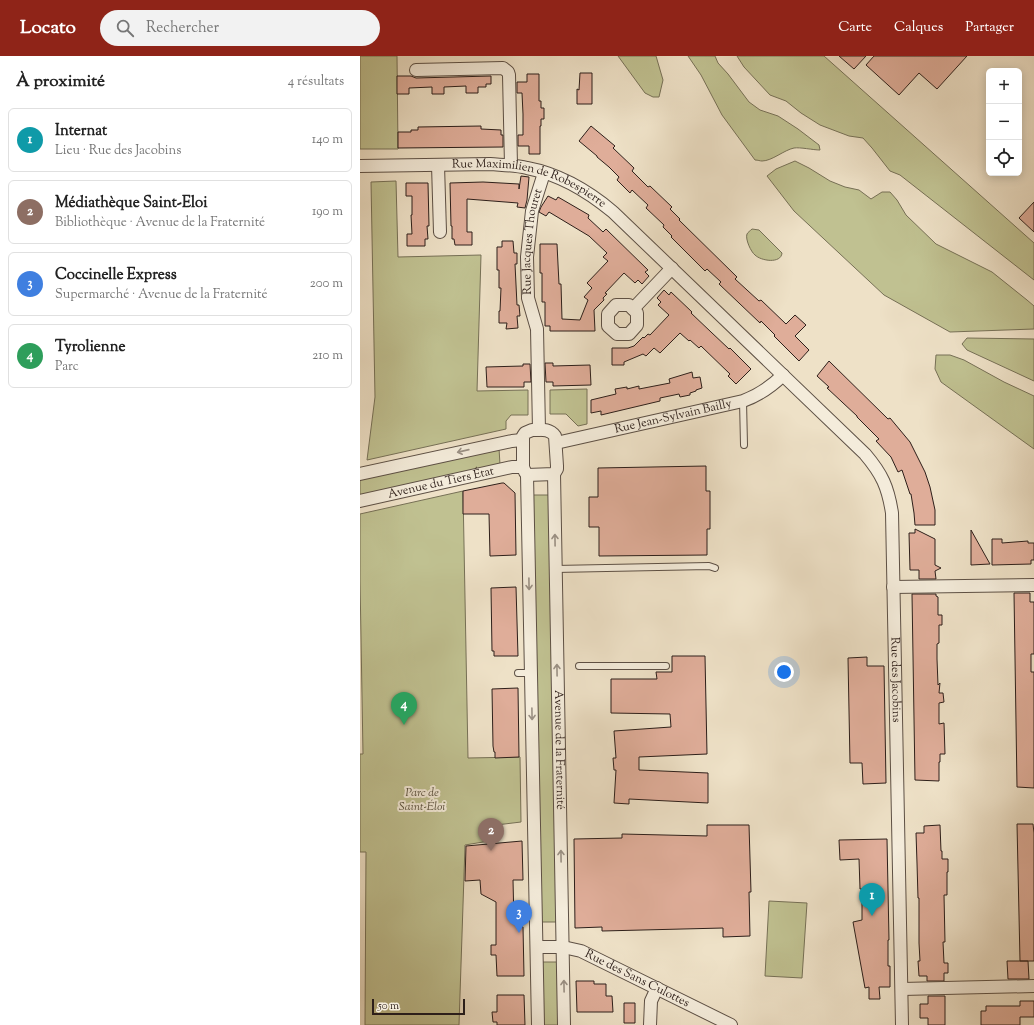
<!DOCTYPE html>
<html lang="fr">
<head>
<meta charset="utf-8">
<style>
  body { margin:0; font-family:"Sorts Mill Goudy",serif; background:#f2f2f2; color:#222 }
  .controls { position:absolute; right:12px; top:12px; display:grid; overflow:hidden; border-radius:6px; box-shadow:0 2px 10px #0003 }
  .controls button { width:36px; height:36px; display:grid; place-items:center; padding:0; border:0; border-bottom:1px solid #e0e0e0; background:#fff; color:#222; font:20px sans-serif }
  .scale { position:absolute; left:12px; bottom:10px; width:93px; box-sizing:border-box; padding-left:4px; border:2px solid #2d1f1a; border-top:0; font-size:11px; line-height:14px; white-space:nowrap; color:#2d1f1a; -webkit-text-stroke:3px #f4ecdb; paint-order:stroke }
  .you { position:absolute; left:424px; top:616px; width:14px; height:14px; margin:-10px; border:3px solid #fff; border-radius:50%; background:#1a73e8; box-shadow:0 0 0 6px #1a73e833 }
  .badge { display:grid; place-items:center; width:26px; height:26px; border-radius:50%; background:#8f2418; color:#fff; font-size:13px; font-weight:700 }
  .pin { position:absolute; translate:-50% -33px; filter:drop-shadow(0 1px 2px #0008) }
  .pin::after { content:''; position:absolute; top:21px; width:14px; height:12px; background:inherit; clip-path:polygon(0 0,100% 0,50% 100%) }
  .list { margin:0; padding:0; list-style:none }
  h2 { display:flex; justify-content:space-between; align-items:center; height:52px; margin:0; padding:0 16px; font-size:17px }
  h2 small { font-size:13px; font-weight:400; color:#767676 }
  .list li { display:grid; grid-template-columns:26px 1fr auto; gap:12px; align-items:center; box-sizing:border-box; height:64px; margin:0 8px 8px; padding:0 8px; border:1px solid #e0e0e0; border-radius:6px }
  .list b { display:block; font-size:15px; white-space:nowrap }
  .list p { margin:0; font-size:13px; white-space:nowrap; color:#767676 }
  .list em { font-size:13px; font-style:normal; color:#767676 }
  .icon { flex:none; width:22px; height:22px; fill:none; stroke:currentColor; stroke-width:2; stroke-linecap:round; stroke-linejoin:round }
  .map { position:relative; flex:none; width:674px; height:969px; overflow:hidden }
  header { display:flex; align-items:center; gap:24px; box-sizing:border-box; height:56px; padding:0 20px; background:#8f2418; color:#fff }
  header strong { font-size:19px }
  nav { display:flex; gap:22px; margin-inline-start:auto; font-size:14px }
  .search { width:280px; height:36px; background:#f2f2f2; display:flex; align-items:center; gap:10px; box-sizing:border-box; padding:0 14px; border-radius:22px; color:#767676; font-size:15px }
  main { display:flex }
  aside { flex:1; background:#fff }
  .map>svg:first-child { display:block }
  .green { fill:#c0c191; stroke:#767056 }
  .building { fill:#dfad99; stroke:#2d1f1a }
  .lines { fill:none; stroke-linecap:round; stroke-linejoin:round }
  .lane-casing { stroke:#5d5045; stroke-width:8 }
  .street-casing { stroke:#5d5045; stroke-width:14 }
  .lane { stroke:#f4ecdb; stroke-width:6 }
  .street { stroke:#f4ecdb; stroke-width:12 }
  .oneway { stroke:#9a9084 }
  .labels { text-anchor:middle; dominant-baseline:central; stroke-width:4; stroke-linejoin:round; paint-order:stroke }
  .street-label { font-size:12px; fill:#2d1f1a; stroke:#f4ecdb }
  .park-label { font-size:12px; font-style:italic; fill:#59503e; stroke:#f4ecdb }
</style>
</head>
<body>
<header>
<strong>Locato</strong>
<div class="search"><svg class="icon" aria-label="search" viewBox="0 0 24 24"><circle cx="10" cy="10" r="6"/><path d="M15 15l6 6"/></svg>Rechercher</div>
<nav><a>Carte</a><a>Calques</a><a>Partager</a></nav>
</header>
<main>
<aside>
<h2>À proximité<small>4 résultats</small></h2>
<ul class="list">
<li><span class="badge" style="background:#0f9aa8">1</span><div><b>Internat</b><p>Lieu · Rue des Jacobins</p></div><em>140 m</em></li>
<li><span class="badge" style="background:#8d6e63">2</span><div><b>Médiathèque Saint-Eloi</b><p>Bibliothèque · Avenue de la Fraternité</p></div><em>190 m</em></li>
<li><span class="badge" style="background:#3f7fe0">3</span><div><b>Coccinelle Express</b><p>Supermarché · Avenue de la Fraternité</p></div><em>200 m</em></li>
<li><span class="badge" style="background:#2e9e5b">4</span><div><b>Tyrolienne</b><p>Parc</p></div><em>210 m</em></li>
</ul>
</aside>
<div class="map">
<svg width="674" height="969" viewBox="0 0 674 969">
  <rect width="100%" height="100%" fill="#eee1c7"/>
  <filter id="stains"><feTurbulence type="fractalNoise" baseFrequency=".005" numOctaves="4"/><feColorMatrix values="0 0 0 0 .2 0 0 0 0 .09 0 0 0 0 .02 0 0 0 .5 -.17"/></filter>
  <radialGradient id="worn" r=".72"><stop offset=".6" stop-color="#630" stop-opacity="0"/><stop offset="1" stop-color="#630" stop-opacity=".3"/></radialGradient>
  <path class="green" d="M0,0H37L38,93H0Z
    M258,0H296L303,24L299,41H293L285,37Z
    M328,0H355L358,7L368,18L389,46L400,54L418,60L438,73L459,89L460,94C453,94 440,91 434,92C424,94 412,105 402,105C400,105 398,104 395,104L362,59L341,19Z
    M377,0H464L674,187V224L540,119L530,115L512,92L503,82L489,80L460,69L441,57L426,45L410,39L384,11Z
    M435,105L449,112L470,125L485,131L499,134L511,143L522,136H530L537,144L546,159L576,188L632,216L667,244L674,250V273L590,276L524,239L434,155L407,120L416,113Z
    M36,125L38,201L121,199L117,335L168,334V359H151L146,365V373L7,404L15,341L11,126Z
    M392,173L399,174L422,197C421,208 401,205 395,199C391,196 385,183 387,178C388,176 390,175 392,173Z
    M607,282L674,283V325L607,294L602,288Z
    M576,299H590L604,304L644,326L674,340V393L581,326L575,313Z
    M227,333V368L218,370L206,358H190V334Z
    M139,392L140,409L0,441V423Z
    M103,435L108,702L160,701L161,766L128,770L129,785L105,789L99,969H5L6,796H0V698H3L0,524V458Z
    M172,439H189L198,866H180Z
    M409,845L447,847L442,922L405,920Z
    M181,906H199L200,969H182Z"/>
  <path class="building" d="M479,0H506L494,13Z
    M514,0H607L577,33L559,17L539,39L506,9Z
    M220,17H232V48H217V33L219,34Z
    M167,18H179V45H181V52H184V63H181V70H180V98H169V90H158V79H163V58L162,37H157V26H167Z
    M37,20H51L56,22L131,20V28H126V31H118V37H106V30L84,31V38H72V31L49,32V38H37Z
    M121,70V73L141,74V79H143V91L38,92V76H51V74H58V71Z
    M231,70L255,90L253,92L274,112L272,115L288,131L290,130L312,151L310,153L320,163L319,164L377,221L375,223L399,245L401,244L426,268L435,259L446,269L435,280L449,294L439,305L414,280L415,279L401,265L400,267L359,228L361,226L347,213L345,215L311,181L312,180L303,171L304,169L286,152L288,149L272,134L270,137L257,124L259,121L249,111L237,101V100L219,85Z
    M161,120L169,121L167,144L165,152L157,151L158,147L107,143V176H112V189H95L94,183H92V170H91L90,127L123,126L159,128V133Z
    M46,127H68L69,170H67L68,183H65V190H47V178H52L51,159H52V140H46Z
    M188,140L196,144L198,141L229,159L228,162L243,176L246,173L288,214L285,216L289,220L282,228L278,224L275,227L264,217L245,237L247,238L243,242L244,244L234,254L235,275H190V270H185V246H182V217H180V188H197L199,228H201L202,263L220,264L228,244L224,241L232,232L227,227L248,205L243,201L247,197L229,180L189,156L186,160L179,156L181,151Z
    M674,146V176L659,162Z
    M142,185H153L154,197H157V208H155L157,249H159L160,260H157L158,272L146,273L147,267H139V255H140L141,232H139V214H137V191H142Z
    M304,234L309,239L311,236L332,256L331,257L351,276L369,293L370,292L391,313L376,328L368,320L370,318L341,290L339,292L330,284L329,285L320,277L300,297L294,292L286,300L283,298L264,306V309H252V292H268L274,290L283,281L284,282L288,278L290,279L309,259L298,249L301,246L297,242Z
    M469,305L528,363L530,362L550,386L565,416L570,431L575,454V469H555L554,457L551,438H550L542,414L538,416L531,401L516,385L519,383L497,361V360L467,332L469,331L457,320Z
    M185,307H193V310L230,309L231,329L193,330V326H186Z
    M163,308H170L171,326H164V331H127L126,311L163,310Z
    M332,316L333,322L340,321L342,332L336,334V335L330,337V339L320,341L319,338L300,342V345L241,359V355L231,357V344L256,338L255,333L267,331V333L279,330V333L310,327L309,323Z
    M346,410V435H350V473H347V499L239,500V471H229V441H238V412Z
    M142,427H144L155,437L156,499L130,500L129,458H103V435Z
    M555,473L575,483V509L581,512L575,515L576,523H559V514H550L549,477H555Z
    M611,474L630,508L611,509Z
    M632,483H642V487L668,485V487H674V504H671V508L632,509Z
    M156,531L158,600H134V595H132L131,532Z
    M654,537H670V546H674V598H671V616H674V732L657,731Z
    M552,538H576V540L578,541V559H582V569H579V587L577,588V603L578,629L580,627L579,637H583L584,646L579,647V668L584,667L585,698H580V706H579V725L555,724Z
    M312,600H345L347,698L279,701V714L348,717V747L269,743V748L254,747L256,714H254L253,702H256L254,675L311,671L310,658L251,657V623H297L296,616H312Z
    M507,601V610H524L526,727L503,728L502,707H490L488,602Z
    M158,632L159,701L135,702V696H134L133,690L132,633Z
    M657,768H673L674,777V905H660Z
    M347,769H389L391,836H389L390,880L363,881V872L242,875V871L215,872L214,783L262,782V778L347,780Z
    M580,769L581,795H582V803H588V816H587V839H584L585,886H583L584,907H588V917H584V925H567V920H559L558,905H560L559,887V842H558L557,807L556,777H564V770Z
    M527,783L529,884H528V910H530V931H519L520,943H509V931L505,932L493,866L502,864V833H500L499,803L480,804L479,784Z
    M162,785L163,824H153L154,867L163,871L164,920H137L136,899H131V889H136V846L121,838L120,824L105,825L106,790Z
    M647,905H668L669,923H648Z
    M216,925H234V928H246V940H252L253,956H217Z
    M137,939H164L165,969H137V966H133L132,956H137Z
    M568,940H585V969H568V962H560V948H568Z
    M660,945H674V961H660V969H621V955H626V950H660Z
    M264,947H275V967H264Z"/>
  <g class="lines">
    <g class="lane-casing">
      <path id="lane" d="M383,345L384,389
        M195,513L349,510L355,512
        M219,610H306
        M158,617H171"/>
    </g>
    <g class="street-casing">
      <g id="street">
        <path d="M56,14L143,12L148,16L149,19L151,109"/>
        <path d="M78,109L80,176"/>
        <path id="s1" d="M0,110L130,108C142,109 155,109 167,112C199,118 228,135 253,156L505,398C522,418 528,431 532,457L542,969"/>
        <path d="M256,249H269L277,257V269L269,278H257L248,270V258Z"/>
        <path d="M273,253L312,212"/>
        <path d="M172,374C181,374 189,372 195,380L197,410V413L194,418L167,419L165,416L163,411V380L165,377Z"/>
        <path id="s2" d="M179,374L177,273L168,242L167,201L172,155L184,117"/>
        <path id="s3" d="M196,387L383,345C399,339 410,332 423,319"/>
        <path d="M0,418L152,385L162,384"/>
        <path id="s4" d="M194,418L204,969"/>
        <path d="M167,419L178,969"/>
        <path id="s5" d="M0,445L152,411H163"/>
        <path d="M533,531L674,529"/>
        <path id="s6" d="M177,891H203L221,895L371,969"/>
        <path d="M542,933L674,930"/>
        <path d="M290,969L291,945L297,932"/>
      </g>
    </g>
    <use href="#lane" class="lane"/>
    <use href="#street" class="street"/>
  </g>
  <defs><path id="oneway-shaft" d="M-6 0H5M1.5-3L5.5 0L1.5 3" fill="none" stroke-width="1.6" stroke-linecap="round" stroke-linejoin="round"/></defs>
  <g class="oneway">
    <use href="#oneway-shaft" transform="translate(103 395) rotate(167)"/>
    <use href="#oneway-shaft" transform="translate(195 484) rotate(-91)"/>
    <use href="#oneway-shaft" transform="translate(169 528) rotate(89)"/>
    <use href="#oneway-shaft" transform="translate(197 614) rotate(-91)"/>
    <use href="#oneway-shaft" transform="translate(172 658) rotate(89)"/>
    <use href="#oneway-shaft" transform="translate(201 800) rotate(-91)"/>
    <use href="#oneway-shaft" transform="translate(204 930) rotate(-91)"/>
  </g>
  <g class="labels">
    <g class="street-label">
      <text stroke="none"><textPath href="#s1" startOffset="173">Rue Maximilien de Robespierre</textPath></text>
      <text stroke="none"><textPath href="#s2" startOffset="190">Rue Jacques Thouret</textPath></text>
      <text stroke="none"><textPath href="#s3" startOffset="120">Rue Jean-Sylvain Bailly</textPath></text>
      <text stroke="none"><textPath href="#s5" startOffset="83">Avenue du Tiers État</textPath></text>
      <text stroke="none"><textPath href="#s1" startOffset="847">Rue des Jacobins</textPath></text>
      <text stroke="none"><textPath href="#s4" startOffset="276">Avenue de la Fraternité</textPath></text>
      <text stroke="none"><textPath href="#s6" startOffset="107">Rue des Sans Culottes</textPath></text>
    </g>
    <g class="park-label">
      <text x="62" y="737">Parc de<tspan x="62" dy="14">Saint-Éloi</tspan></text>
    </g>
  </g>
  <rect width="100%" height="100%" filter="url(#stains)"/>
  <rect width="100%" height="100%" fill="url(#worn)"/>
</svg>
<div class="controls">
<button>+</button>
<button>−</button>
<button><svg class="icon" aria-label="locate" viewBox="0 0 24 24"><circle cx="12" cy="12" r="6"/><path d="M12 2v4M12 18v4M2 12h4M18 12h4"/></svg></button>
</div>
<div class="scale">50 m</div>
<div class="you"></div>
<div class="pin badge" style="left:512px;top:860px;background:#0f9aa8">1</div>
<div class="pin badge" style="left:131px;top:795px;background:#8d6e63">2</div>
<div class="pin badge" style="left:159px;top:877px;background:#3f7fe0">3</div>
<div class="pin badge" style="left:44px;top:669px;background:#2e9e5b">4</div>
</div>
</main>
</body>
</html>
